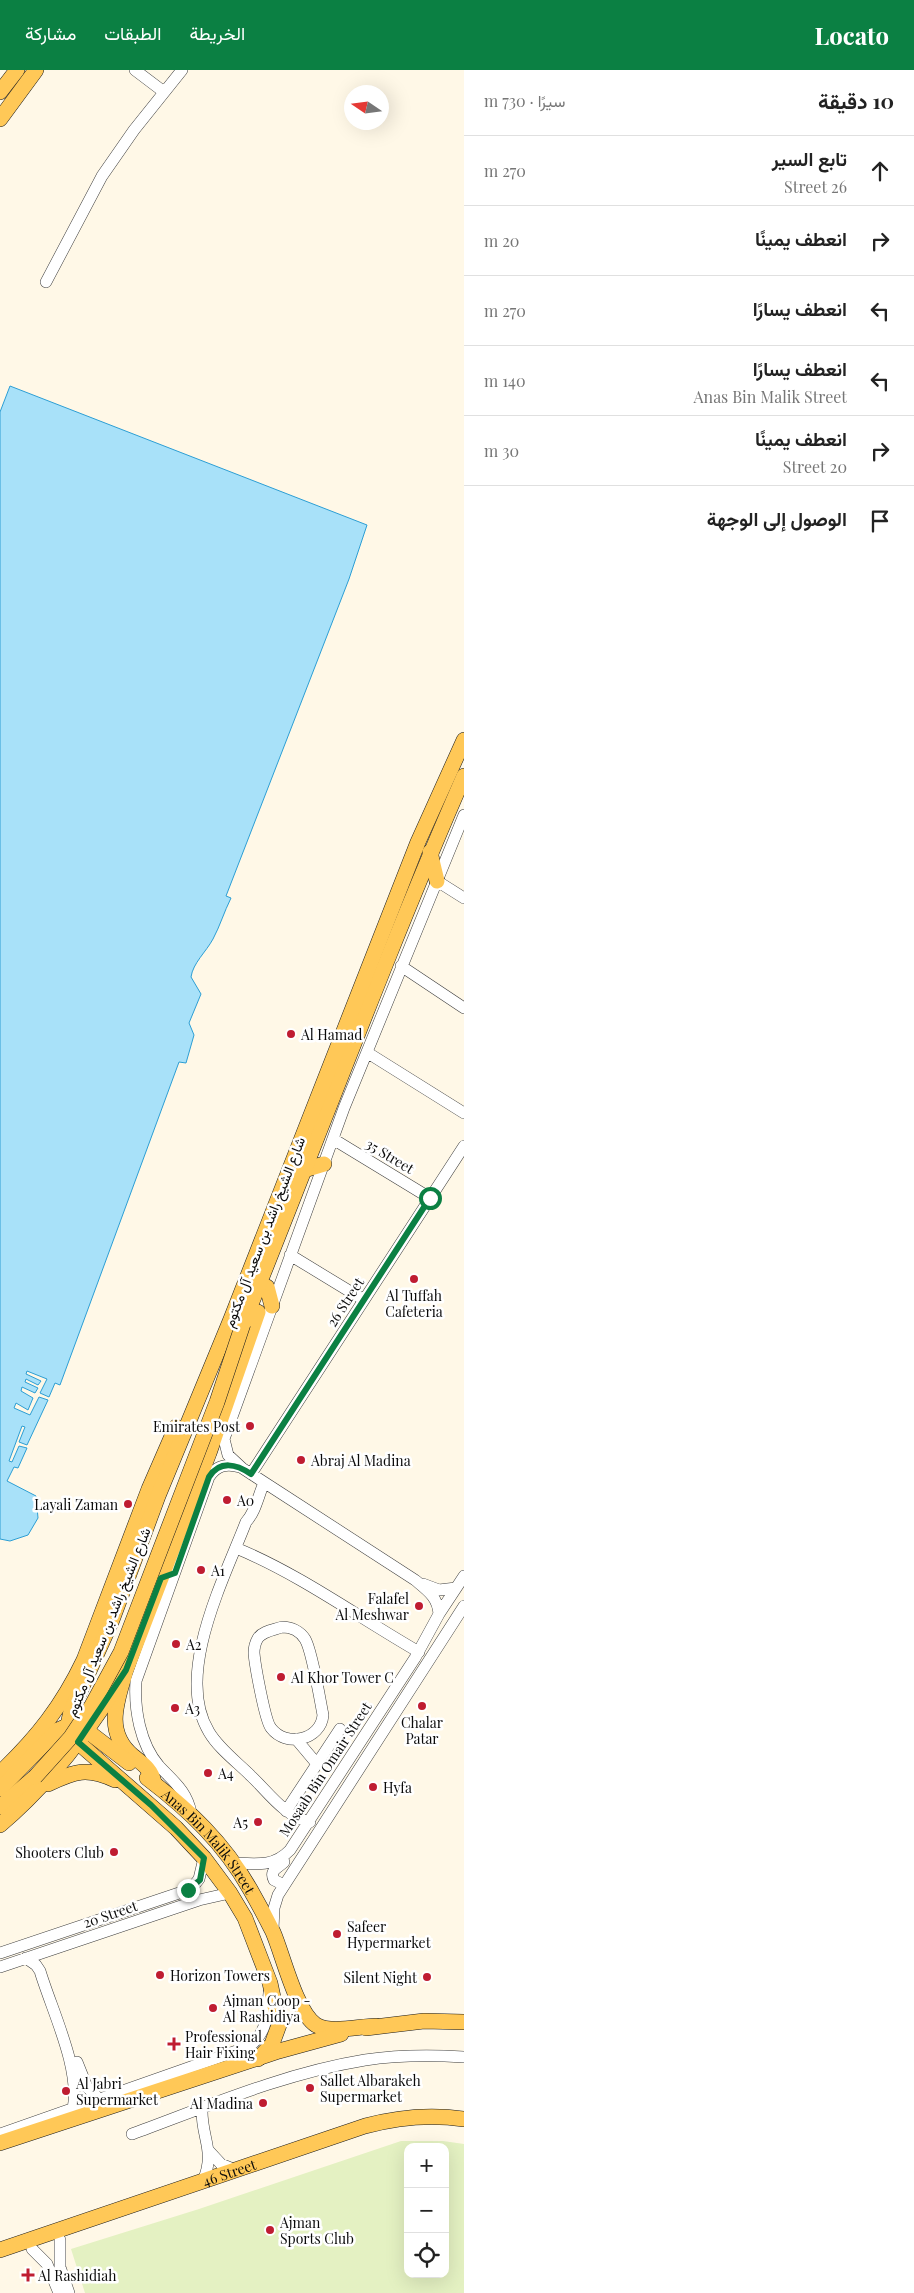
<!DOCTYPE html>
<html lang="ar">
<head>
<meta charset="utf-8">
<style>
  body { margin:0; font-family:"Playfair Display",Vazirmatn,serif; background:#f6f6f6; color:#222; direction:rtl }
  .controls { position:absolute; right:15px; bottom:15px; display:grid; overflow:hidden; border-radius:10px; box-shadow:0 5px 20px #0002 }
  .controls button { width:45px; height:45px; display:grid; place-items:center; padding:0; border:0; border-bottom:1px solid #e0e0e0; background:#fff; color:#222; font:25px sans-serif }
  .compass { position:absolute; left:344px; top:15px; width:45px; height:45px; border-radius:50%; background:#fff; box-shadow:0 5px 20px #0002; rotate:283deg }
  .stop { position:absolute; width:15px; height:15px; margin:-11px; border:4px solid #0b8043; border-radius:50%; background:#fff }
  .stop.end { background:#0b8043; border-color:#fff; box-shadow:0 1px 5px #0008 }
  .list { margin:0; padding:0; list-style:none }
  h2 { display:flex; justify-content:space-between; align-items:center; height:65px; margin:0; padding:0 20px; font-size:21px }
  h2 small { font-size:16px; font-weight:400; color:#767676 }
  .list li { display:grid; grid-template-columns:32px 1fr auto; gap:15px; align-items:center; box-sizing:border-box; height:70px; padding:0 20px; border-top:1px solid #e0e0e0 }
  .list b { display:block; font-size:19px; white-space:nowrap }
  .list p { margin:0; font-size:16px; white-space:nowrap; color:#767676 }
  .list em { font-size:16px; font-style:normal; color:#767676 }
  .icon { flex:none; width:28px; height:28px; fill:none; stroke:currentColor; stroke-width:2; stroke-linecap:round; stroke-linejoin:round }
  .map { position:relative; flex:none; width:464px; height:2223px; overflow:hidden; direction:ltr }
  header { display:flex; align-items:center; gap:30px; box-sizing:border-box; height:70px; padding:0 25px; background:#0b8043; color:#fff }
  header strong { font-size:24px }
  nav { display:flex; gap:28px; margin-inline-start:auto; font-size:18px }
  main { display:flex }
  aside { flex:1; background:#fff }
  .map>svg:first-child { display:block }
  .pitch { fill:#e4f1c2; fill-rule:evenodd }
  .water { fill:#a8e1f9; stroke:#2c9ed4 }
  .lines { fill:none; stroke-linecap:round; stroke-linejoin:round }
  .minor-casing { stroke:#3d3d3d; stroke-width:12 }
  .major-casing { stroke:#1b1b1b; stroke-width:16 }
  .minor { stroke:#fff; stroke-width:11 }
  .major { stroke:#ffc857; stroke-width:15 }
  .major-bridge-casing { stroke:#1b1b1b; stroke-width:16; stroke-linecap:butt }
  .major-bridge { stroke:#ffc857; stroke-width:15 }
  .route { stroke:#0b8043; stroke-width:6 }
  .poi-dot { fill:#bf1c31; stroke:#fff; stroke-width:2 }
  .labels { text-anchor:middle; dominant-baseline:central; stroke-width:5; stroke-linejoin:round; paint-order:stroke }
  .poi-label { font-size:14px; fill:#0a0a0a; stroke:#fff; text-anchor:start }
  .street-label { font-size:14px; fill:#0a0a0a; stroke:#fff }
</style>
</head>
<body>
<header>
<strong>Locato</strong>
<nav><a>الخريطة</a><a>الطبقات</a><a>مشاركة</a></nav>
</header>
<main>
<aside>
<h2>10 دقيقة<small>سيرًا · 730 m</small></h2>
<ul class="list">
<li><svg class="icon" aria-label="ahead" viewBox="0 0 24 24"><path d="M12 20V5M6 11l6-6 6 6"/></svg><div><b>تابع السير</b><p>26 Street</p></div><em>270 m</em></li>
<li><svg class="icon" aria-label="right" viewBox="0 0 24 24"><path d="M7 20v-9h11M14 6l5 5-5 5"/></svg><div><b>انعطف يمينًا</b></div><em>20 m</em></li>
<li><svg class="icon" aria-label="left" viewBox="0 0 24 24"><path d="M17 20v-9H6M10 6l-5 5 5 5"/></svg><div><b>انعطف يسارًا</b></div><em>270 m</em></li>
<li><svg class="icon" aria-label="left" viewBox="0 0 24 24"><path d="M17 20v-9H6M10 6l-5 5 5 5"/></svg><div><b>انعطف يسارًا</b><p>Anas Bin Malik Street</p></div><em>140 m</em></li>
<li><svg class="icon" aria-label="right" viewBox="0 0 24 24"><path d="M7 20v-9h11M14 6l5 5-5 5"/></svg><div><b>انعطف يمينًا</b><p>20 Street</p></div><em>30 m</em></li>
<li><svg class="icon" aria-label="arrive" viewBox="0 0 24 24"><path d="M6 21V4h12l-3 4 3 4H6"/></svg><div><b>الوصول إلى الوجهة</b></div></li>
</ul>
</aside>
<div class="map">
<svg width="464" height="2223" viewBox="0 0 464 2223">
  <rect width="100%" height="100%" fill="#fff8e7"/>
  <path class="pitch" d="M401,2071H443L464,2074V2223H85L71,2179L199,2139ZM408,2077H445V2204H408Z"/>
  <path class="water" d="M10,316L367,455L349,509L226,826L231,828C224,842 220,856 213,869C206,882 193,893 191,907L201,924L189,953L194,965L186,993L179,992L60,1315L55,1313L49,1327L40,1323L47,1309L27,1301L26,1304L41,1311L38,1315L26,1309L25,1312L38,1318L35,1323L22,1317L21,1321L33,1328L28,1340L16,1333L14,1338L30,1345L39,1327L48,1330L27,1375L19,1372L25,1357L22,1356L9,1391L12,1392L19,1376L27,1378L18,1398L14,1397L7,1411L36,1426L38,1448L28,1465L10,1471L0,1469V342Z"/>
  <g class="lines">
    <g class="minor-casing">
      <path id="minor" d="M135,0L164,22
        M46,212L102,106L134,60L182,0
        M437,811L464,828
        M401,896L464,938
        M368,983L464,1043
        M333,1069L430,1128
        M290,1185L364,1230
        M251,1404L464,1076
        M264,1413C258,1426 256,1441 246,1452C224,1509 174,1605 209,1662C219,1679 237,1692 251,1706C269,1723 284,1746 310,1752
        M236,1478C301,1505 358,1547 419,1582
        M423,1514L439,1520L456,1518
        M439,1544C438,1527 427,1520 415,1510L242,1398L228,1385L224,1369L344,1038L464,745
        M282,1557C291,1557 300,1561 305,1569C312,1580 320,1630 323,1645C321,1670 286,1678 271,1658C265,1651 255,1595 254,1583C254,1578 255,1573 258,1568C263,1561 274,1560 282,1557Z
        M296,1669L317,1694
        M286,1741L340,1659
        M191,1743C187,1721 173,1711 159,1696C140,1674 134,1639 136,1611L209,1407C217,1395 227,1393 240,1397
        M234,1793C256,1794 274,1797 290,1780L415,1588L439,1544L464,1506
        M284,1815L274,1810C269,1800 278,1798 284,1792
        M273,1859L274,1838L278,1825L464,1536
        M0,1883L191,1819L199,1809L204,1788
        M26,1888L36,1895L40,1901C52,1941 81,1999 73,2039
        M0,1897L199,1830L230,1823
        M77,1992L87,2017L100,2030
        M202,2038C201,2068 216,2081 203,2111
        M0,2064L248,1977C268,1963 267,1944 269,1923
        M132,2064C208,2036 285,2003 365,1990C398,1985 431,1985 464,1987
        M209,2081L221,2094L236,2100
        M60,2170V2197L69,2223
        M32,2179L47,2194L59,2223"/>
    </g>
    <g class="major-casing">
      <g id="major">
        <path d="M0,22L17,0"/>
        <path d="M0,49L36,0"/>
        <path d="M430,782L437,811"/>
        <path d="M304,1100L324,1094"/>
        <path d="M267,1217L272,1236"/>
        <path d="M243,1254C317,1071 385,887 464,706"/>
        <path d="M0,1703C37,1668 62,1636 84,1590L149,1419L176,1357"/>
        <path id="s1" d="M147,1708C189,1740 224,1773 250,1819C258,1833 266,1848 273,1862C283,1885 296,1942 316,1955C332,1964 359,1956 376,1956"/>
        <path d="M154,1713C152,1700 143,1694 133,1686C104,1662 117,1631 126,1600L209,1383L258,1242"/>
        <path d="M48,1714C75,1701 87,1697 115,1710"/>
        <path d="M0,1719L58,1660L71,1654L82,1657L129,1693"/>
        <path d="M0,1737L35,1707"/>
        <path d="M0,1755C47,1715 84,1668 116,1616"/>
        <path d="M366,1958L424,1951L464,1952"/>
        <path d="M258,1989L272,1974L279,1955L270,1913L245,1848L230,1823L204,1788L176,1758L74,1669L68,1655L71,1641L112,1550L158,1426L231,1249L418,772L464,670"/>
        <path d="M0,2073L279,1981L341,1964"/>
        <path id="s2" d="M0,2180L365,2056C398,2047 430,2044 464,2049"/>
      </g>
    </g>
    <use href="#minor" class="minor"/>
    <use href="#major" class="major"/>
    <g class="major-bridge-casing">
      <path id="major-bridge" d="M35,1707L71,1667L91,1637L121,1582L217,1332L243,1254"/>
    </g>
    <use href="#major-bridge" class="major-bridge"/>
  </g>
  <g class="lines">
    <path class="route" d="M188,1820L200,1810L204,1788L151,1735L78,1672L126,1600L161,1508L175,1503L209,1407C220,1390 236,1394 251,1404L430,1128"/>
  </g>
  <g class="poi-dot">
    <circle cx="291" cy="964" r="5"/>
    <circle cx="414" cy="1209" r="5"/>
    <circle cx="250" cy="1356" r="5"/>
    <circle cx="301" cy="1390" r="5"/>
    <circle cx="227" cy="1430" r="5"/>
    <circle cx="128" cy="1434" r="5"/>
    <circle cx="201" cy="1500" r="5"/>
    <circle cx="419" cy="1536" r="5"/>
    <circle cx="176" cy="1574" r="5"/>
    <circle cx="281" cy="1607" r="5"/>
    <circle cx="422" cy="1636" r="5"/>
    <circle cx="175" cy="1638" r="5"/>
    <circle cx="208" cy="1703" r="5"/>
    <circle cx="373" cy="1717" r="5"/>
    <circle cx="258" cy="1752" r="5"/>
    <circle cx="114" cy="1782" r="5"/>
    <circle cx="337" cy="1864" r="5"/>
    <circle cx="160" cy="1905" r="5"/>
    <circle cx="427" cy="1907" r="5"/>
    <circle cx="213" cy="1938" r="5"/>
    <path d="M171.5 1966.5h5v5h5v5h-5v5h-5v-5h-5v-5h5z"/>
    <circle cx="310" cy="2018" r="5"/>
    <circle cx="66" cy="2021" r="5"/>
    <circle cx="263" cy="2033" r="5"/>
    <circle cx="270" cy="2160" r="5"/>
    <path d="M25.5 2197.5h5v5h5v5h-5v5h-5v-5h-5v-5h5z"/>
  </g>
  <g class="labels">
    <g class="poi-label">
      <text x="301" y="964">Al Hamad</text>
      <text x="414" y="1225" text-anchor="middle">Al Tuffah<tspan x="414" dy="16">Cafeteria</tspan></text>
      <text x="240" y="1356" text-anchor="end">Emirates Post</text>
      <text x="311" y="1390">Abraj Al Madina</text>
      <text x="237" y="1430">A0</text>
      <text x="118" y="1434" text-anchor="end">Layali Zaman</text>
      <text x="211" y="1500">A1</text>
      <text x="409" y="1528" text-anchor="end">Falafel<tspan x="409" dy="16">Al Meshwar</tspan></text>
      <text x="186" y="1574">A2</text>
      <text x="291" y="1607">Al Khor Tower C</text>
      <text x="185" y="1638">A3</text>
      <text x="422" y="1652" text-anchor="middle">Chalar<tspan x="422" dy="16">Patar</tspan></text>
      <text x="218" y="1703">A4</text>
      <text x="383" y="1717">Hyfa</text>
      <text x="248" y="1752" text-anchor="end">A5</text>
      <text x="104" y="1782" text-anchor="end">Shooters Club</text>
      <text x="347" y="1856">Safeer<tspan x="347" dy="16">Hypermarket</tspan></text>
      <text x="170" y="1905">Horizon Towers</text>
      <text x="417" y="1907" text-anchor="end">Silent Night</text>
      <text x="223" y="1930">Ajman Coop -<tspan x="223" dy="16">Al Rashidiya</tspan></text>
      <text x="185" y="1966">Professional<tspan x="185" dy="16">Hair Fixing</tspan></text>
      <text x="320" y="2010">Sallet Albarakeh<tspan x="320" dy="16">Supermarket</tspan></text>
      <text x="76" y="2013">Al Jabri<tspan x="76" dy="16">Supermarket</tspan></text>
      <text x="253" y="2033" text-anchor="end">Al Madina</text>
      <text x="280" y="2152">Ajman<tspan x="280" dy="16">Sports Club</tspan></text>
      <text x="38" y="2205">Al Rashidiah</text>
    </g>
    <g class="street-label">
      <text transform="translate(390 1086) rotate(31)">35 Street</text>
      <text transform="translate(264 1162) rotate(-69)">شارع الشيخ راشد بن سعيد آل مكتوم</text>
      <text transform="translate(345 1232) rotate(-57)">26 Street</text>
      <text transform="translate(108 1552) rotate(-68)">شارع الشيخ راشد بن سعيد آل مكتوم</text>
      <text transform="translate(325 1699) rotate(-57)">Mosaab Bin Omair Street</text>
      <text stroke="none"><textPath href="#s1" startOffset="89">Anas Bin Malik Street</textPath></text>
      <text transform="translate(110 1844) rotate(-19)">20 Street</text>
      <text stroke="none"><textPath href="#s2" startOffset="242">46 Street</textPath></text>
    </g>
  </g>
</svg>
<div class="controls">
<button>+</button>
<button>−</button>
<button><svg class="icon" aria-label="locate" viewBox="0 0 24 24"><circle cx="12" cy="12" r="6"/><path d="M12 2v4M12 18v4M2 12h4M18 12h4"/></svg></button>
</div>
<svg class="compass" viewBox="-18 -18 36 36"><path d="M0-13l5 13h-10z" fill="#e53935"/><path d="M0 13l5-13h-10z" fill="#767676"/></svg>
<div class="stop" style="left:430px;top:1128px"></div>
<div class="stop end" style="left:188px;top:1820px"></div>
</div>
</main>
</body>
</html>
